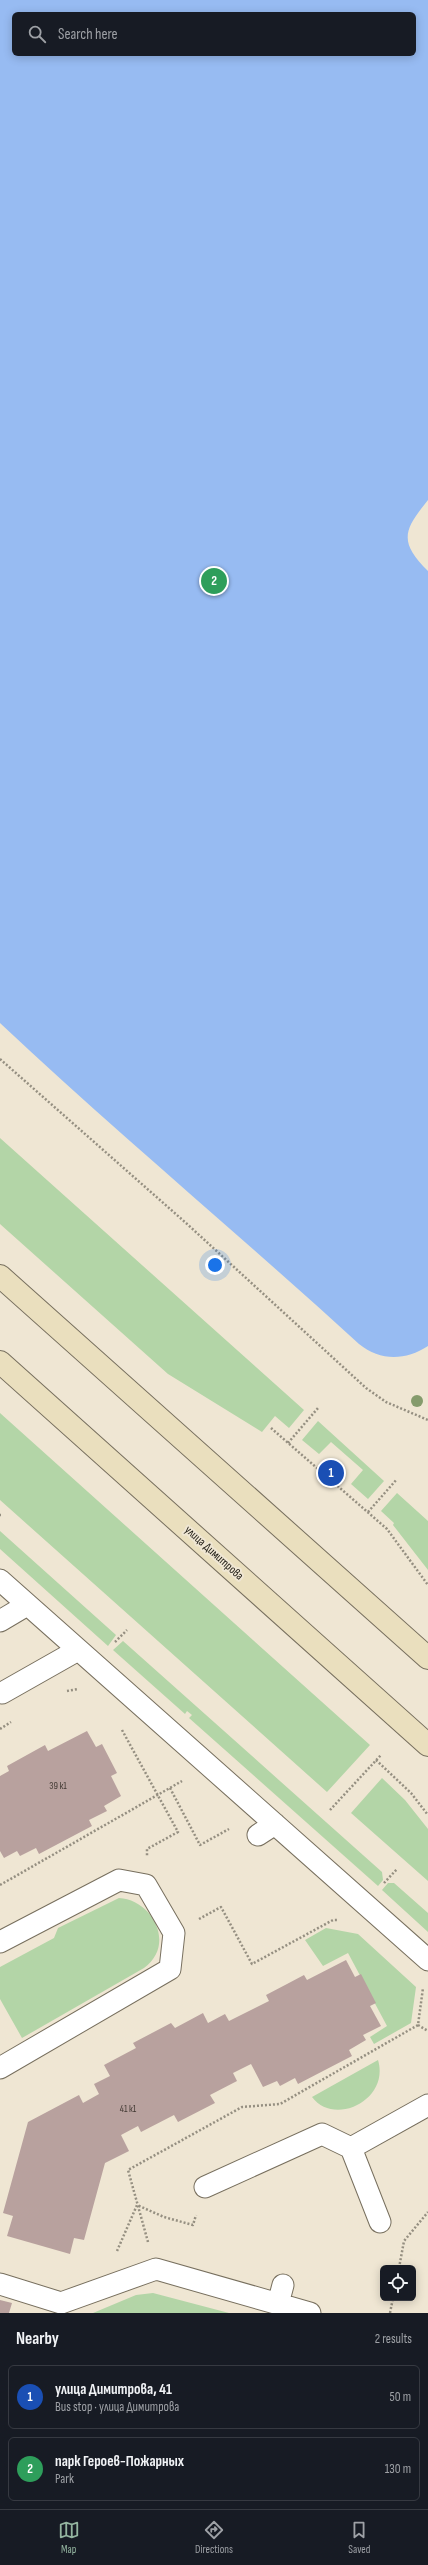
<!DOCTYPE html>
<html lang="en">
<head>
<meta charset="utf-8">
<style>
  body { margin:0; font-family:"Sofia Sans Condensed",sans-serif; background:#20242c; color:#f1f3f6 }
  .controls { position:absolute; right:12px; bottom:12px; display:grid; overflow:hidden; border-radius:6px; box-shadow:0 2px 10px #0003 }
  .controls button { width:36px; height:36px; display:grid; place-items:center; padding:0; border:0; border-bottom:1px solid #363941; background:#171b24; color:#f1f3f6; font:20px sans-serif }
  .you { position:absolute; left:215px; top:1265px; width:14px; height:14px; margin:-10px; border:3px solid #fff; border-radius:50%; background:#1a73e8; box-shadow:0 0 0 6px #1a73e833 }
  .badge { display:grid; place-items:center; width:26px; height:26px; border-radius:50%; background:#94b5a0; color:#fff; font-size:13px; font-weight:700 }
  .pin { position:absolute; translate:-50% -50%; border:2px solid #fff; box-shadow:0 1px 4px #0006 }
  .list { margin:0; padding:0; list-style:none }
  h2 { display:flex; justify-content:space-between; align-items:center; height:52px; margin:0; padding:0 16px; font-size:17px }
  h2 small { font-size:13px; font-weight:400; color:#9ea1a6 }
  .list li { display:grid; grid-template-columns:26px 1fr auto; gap:12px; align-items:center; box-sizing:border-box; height:64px; margin:0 8px 8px; padding:0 8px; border:1px solid #363941; border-radius:6px }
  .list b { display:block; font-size:15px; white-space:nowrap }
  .list p { margin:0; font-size:13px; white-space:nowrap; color:#9ea1a6 }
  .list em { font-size:13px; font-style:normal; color:#9ea1a6 }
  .icon { flex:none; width:22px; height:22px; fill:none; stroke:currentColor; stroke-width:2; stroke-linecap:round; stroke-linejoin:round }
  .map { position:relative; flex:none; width:428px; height:2313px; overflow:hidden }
  .search { position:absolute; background:#171b24; box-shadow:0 2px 10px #0003; left:12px; right:12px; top:12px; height:44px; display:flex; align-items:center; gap:10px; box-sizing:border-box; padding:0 14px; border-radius:6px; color:#9ea1a6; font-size:15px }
  .sheet { height:196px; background:#171b24 }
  nav { display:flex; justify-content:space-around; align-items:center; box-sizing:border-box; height:56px; border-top:1px solid #363941; background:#171b24; font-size:11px; color:#9ea1a6 }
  nav a { display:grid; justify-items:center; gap:2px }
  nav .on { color:#94b5a0 }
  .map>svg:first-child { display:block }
  .green { fill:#b3d5a7 }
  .water { fill:#97bbf2; fill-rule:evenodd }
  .building { fill:#b8a19e }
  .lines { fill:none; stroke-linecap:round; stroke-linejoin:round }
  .lane-casing { stroke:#776f5e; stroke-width:23 }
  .secondary-casing { stroke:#776f5e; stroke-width:24 }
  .path { stroke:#958f81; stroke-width:2.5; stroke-dasharray:2 2; stroke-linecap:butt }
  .lane { stroke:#fff; stroke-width:21 }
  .secondary { stroke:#eadfbe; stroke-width:22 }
  .tree { fill:#859b6c }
  .labels { text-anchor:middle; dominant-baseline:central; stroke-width:4; stroke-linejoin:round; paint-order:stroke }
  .number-label { font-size:10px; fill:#413933 }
  .street-label { font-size:12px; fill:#19160f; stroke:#efe6d3 }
</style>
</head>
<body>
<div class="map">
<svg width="428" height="2313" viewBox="0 0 428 2313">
  <rect width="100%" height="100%" fill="#efe6d3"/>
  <path class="green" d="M0,1138L304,1410L289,1428L275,1416L262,1432L168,1374L0,1224Z
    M0,1413L370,1745L327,1792L0,1500Z
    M318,1421L384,1481L368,1499L351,1484L363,1470L331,1442L319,1454L302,1440Z
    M397,1493L428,1521V1570L393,1525L394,1523L381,1511Z
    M0,1531L116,1635L108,1646L0,1549Z
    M123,1641L382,1872L383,1880L378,1886L189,1718L192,1715L187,1711L185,1714L113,1650Z
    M382,1778L405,1800L428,1829V1881L351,1813Z
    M388,1883H394L428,1913V1932L382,1890Z
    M119,1898C153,1900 176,1945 144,1968L22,2038L0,1999V1967L54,1938L58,1928Z
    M326,1928L358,1934L416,1987L411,2023L374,2044L370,2037L387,2026L348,1953L323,1966L305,1940Z
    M378,2060C390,2100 334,2127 312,2097Z
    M153,2293L229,2313H93L136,2295Z"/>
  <path class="water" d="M0,0H428V500C404,530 398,541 428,571V1346C405,1361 380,1361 359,1344C241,1236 117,1133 0,1023ZM14,14H414V54H14Z"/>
  <path class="building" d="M87,1731L96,1747L102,1744L117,1773L111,1776L121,1796L104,1806L107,1811L89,1820L92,1826L39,1854L36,1848L20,1856L17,1851L4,1858L0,1851V1776L9,1771L7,1766L45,1745L48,1751Z
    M346,1960L355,1977L361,1974L376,2003L370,2006L381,2026L363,2035L366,2040L349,2050L352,2056L298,2084L295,2078L280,2086L277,2081L263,2087L251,2064L233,2073L237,2081L210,2095L215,2103L178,2122L174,2115L141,2132L138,2126L121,2135L129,2151L105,2163L84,2240L74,2238L70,2254L7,2236L13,2216L3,2213L28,2122L79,2095L83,2103L99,2094L94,2084L110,2076L104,2065L136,2048L133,2043L171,2023L175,2028L203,2013L208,2023L225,2014L229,2021L269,2001L266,1995L287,1984L304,1975L307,1980Z
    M0,2300L12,2303L9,2313H0Z"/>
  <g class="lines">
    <g class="lane-casing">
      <path id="lane" d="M0,1580L428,1960
        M0,1621L27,1605
        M2,1693L78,1650
        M258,1835L275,1824
        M0,1942L119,1880L146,1885L174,1933L170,1969L0,2068
        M351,2148L380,2222
        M205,2187L322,2134L351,2148L428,2105
        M0,2284L61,2303L156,2269L310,2313
        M278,2304L283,2285"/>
    </g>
    <g class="secondary-casing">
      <path id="secondary" d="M0,1276L428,1658
        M0,1362L428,1745"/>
    </g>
    <path class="path" d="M0,1059L186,1223L366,1388L386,1402L428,1420
      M271,1428L387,1529L428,1585
      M288,1443L318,1408
      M368,1512L397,1479
      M0,1515H1
      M115,1642L127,1630
      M67,1691L78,1689
      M0,1729L11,1722
      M122,1730L178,1832L147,1849V1856
      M376,1760L411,1793L428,1815
      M170,1788L200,1845L229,1829
      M330,1810L381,1755
      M384,1883L397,1869
      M0,1885L182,1781
      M199,1919L221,1907L252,1964L333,1920H338
      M418,2025L428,2031
      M148,2242L128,2170L242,2107L280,2104L418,2025L423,1988
      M117,2251L137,2205L164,2217L193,2225L196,2215
      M399,2268L404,2241L428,2212
      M390,2313L393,2298"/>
    <use href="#lane" class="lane"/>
    <use href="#secondary" class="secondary"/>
  </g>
  <circle class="tree" cx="417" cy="1401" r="6"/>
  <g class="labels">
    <g class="number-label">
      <text x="58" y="1786">39 к1</text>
      <text x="128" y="2109">41 к1</text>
    </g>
    <g class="street-label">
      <text transform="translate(214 1553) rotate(42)">улица Димитрова</text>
    </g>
  </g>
</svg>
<div class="controls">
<button><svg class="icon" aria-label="locate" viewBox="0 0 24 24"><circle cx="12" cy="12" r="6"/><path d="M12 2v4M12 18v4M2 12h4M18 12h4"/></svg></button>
</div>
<div class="you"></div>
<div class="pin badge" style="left:331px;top:1473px;background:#1a4fb4">1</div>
<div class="pin badge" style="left:214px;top:581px;background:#2e9e5b">2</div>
<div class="search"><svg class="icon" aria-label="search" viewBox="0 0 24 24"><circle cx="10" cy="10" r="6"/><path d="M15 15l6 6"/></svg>Search here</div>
</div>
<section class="sheet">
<h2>Nearby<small>2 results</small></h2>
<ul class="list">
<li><span class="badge" style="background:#1a4fb4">1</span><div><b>улица Димитрова, 41</b><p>Bus stop · улица Димитрова</p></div><em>50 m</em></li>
<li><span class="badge" style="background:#2e9e5b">2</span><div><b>парк Героев-Пожарных</b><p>Park</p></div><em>130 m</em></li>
</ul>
</section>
<nav>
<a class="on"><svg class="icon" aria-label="map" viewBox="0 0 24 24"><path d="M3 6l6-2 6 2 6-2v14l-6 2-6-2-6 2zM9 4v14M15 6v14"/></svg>Map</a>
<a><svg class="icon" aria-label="directions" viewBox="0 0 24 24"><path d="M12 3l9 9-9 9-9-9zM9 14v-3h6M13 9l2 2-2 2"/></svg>Directions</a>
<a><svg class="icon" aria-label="saved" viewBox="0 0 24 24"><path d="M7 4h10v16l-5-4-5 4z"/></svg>Saved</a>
</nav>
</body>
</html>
